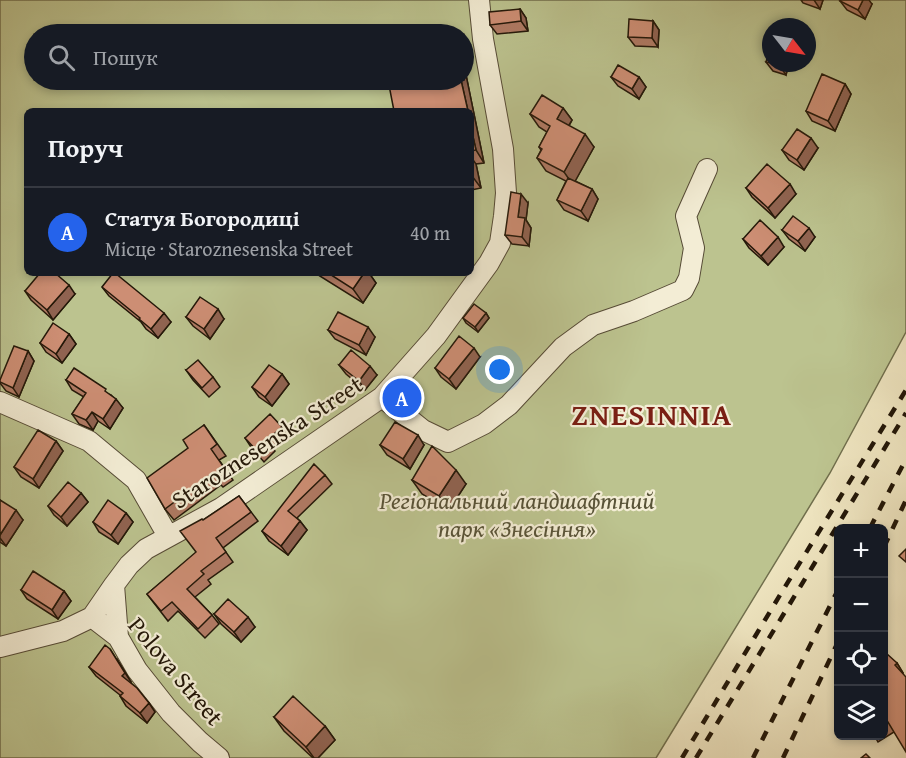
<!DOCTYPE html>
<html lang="uk">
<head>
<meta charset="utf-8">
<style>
  body { margin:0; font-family:"Gentium Book Plus",serif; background:#242831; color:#f1f3f6 }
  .controls { position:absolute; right:18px; bottom:18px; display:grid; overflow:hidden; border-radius:9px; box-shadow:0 3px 9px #0003 }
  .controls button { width:54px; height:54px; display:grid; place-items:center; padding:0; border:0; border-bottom:2px solid #363941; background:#171b24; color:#f1f3f6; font:30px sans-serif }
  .compass { position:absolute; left:762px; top:18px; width:54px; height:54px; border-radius:50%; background:#171b24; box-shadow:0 3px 9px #0003; rotate:121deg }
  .you { position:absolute; left:500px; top:370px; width:21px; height:21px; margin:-15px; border:4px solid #fff; border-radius:50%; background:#1a73e8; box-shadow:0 0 0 9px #1a73e833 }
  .badge { display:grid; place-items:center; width:39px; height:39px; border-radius:50%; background:#2563eb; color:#fff; font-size:20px; font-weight:700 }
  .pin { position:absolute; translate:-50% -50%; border:3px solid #fff; box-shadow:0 2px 6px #0006 }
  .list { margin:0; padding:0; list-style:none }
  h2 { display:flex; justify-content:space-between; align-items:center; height:78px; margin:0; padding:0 24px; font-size:26px }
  h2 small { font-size:20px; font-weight:400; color:#9ea1a6 }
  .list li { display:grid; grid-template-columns:39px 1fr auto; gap:18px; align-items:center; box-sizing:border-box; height:90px; padding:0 24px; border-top:2px solid #363941 }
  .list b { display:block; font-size:22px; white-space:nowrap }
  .list p { margin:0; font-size:20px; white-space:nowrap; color:#9ea1a6 }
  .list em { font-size:20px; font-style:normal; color:#9ea1a6 }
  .icon { flex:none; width:33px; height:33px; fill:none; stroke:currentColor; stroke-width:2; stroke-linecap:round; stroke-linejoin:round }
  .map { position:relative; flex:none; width:906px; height:758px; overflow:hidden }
  .search { position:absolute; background:#171b24; box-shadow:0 3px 9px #0003; left:24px; top:24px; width:450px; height:66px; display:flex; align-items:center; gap:15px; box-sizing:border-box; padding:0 21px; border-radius:33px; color:#9ea1a6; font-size:22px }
  .panel { position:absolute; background:#171b24; box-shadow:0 3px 9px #0003; left:24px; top:108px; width:450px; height:168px; border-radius:9px }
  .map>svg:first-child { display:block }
  .green { fill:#bcc38f; stroke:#706e4c; stroke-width:1.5; fill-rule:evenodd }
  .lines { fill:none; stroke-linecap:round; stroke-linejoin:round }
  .minor-casing { stroke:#564b36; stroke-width:22 }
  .minor { stroke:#f3edd5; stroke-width:20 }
  .rail { stroke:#241809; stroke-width:4.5; stroke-dasharray:10 10; stroke-linecap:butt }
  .wall { fill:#b07a64; stroke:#241809; stroke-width:1.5 }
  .shaded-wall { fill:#906351; stroke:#241809; stroke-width:1.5 }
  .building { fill:#cd8e74; stroke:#241809; stroke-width:1.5 }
  .labels { text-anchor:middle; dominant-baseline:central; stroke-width:4.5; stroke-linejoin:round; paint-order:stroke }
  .street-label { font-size:24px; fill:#241809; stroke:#f3edd5 }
  .park-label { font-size:24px; font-style:italic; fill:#595438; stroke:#f3edd5 }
  .district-label { font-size:30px; font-weight:bold; letter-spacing:1.5px; fill:#7a1f14; stroke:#f3edd5 }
</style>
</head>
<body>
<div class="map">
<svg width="906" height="758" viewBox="0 0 906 758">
  <rect width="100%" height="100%" fill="#ede3be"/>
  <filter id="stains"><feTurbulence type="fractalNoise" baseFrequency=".00333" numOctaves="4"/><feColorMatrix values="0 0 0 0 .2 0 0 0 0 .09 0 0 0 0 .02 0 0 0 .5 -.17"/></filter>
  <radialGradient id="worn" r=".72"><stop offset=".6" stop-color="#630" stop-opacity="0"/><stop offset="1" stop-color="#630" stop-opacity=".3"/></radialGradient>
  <path class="green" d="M0,0H906V332L830,473L656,758H0ZM771,27H807V63H771ZM34,34H464V80H34ZM27,111H471V273H27Z"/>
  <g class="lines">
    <g class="minor-casing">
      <path id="minor" d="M382,397L423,430L448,442L484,424L509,405L563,347L593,325L634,311L683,290L689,278L694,248L686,216L707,169
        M0,402L89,441L136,480L168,536
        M114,585L118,637
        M92,617L118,637L137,670L171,713L200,742L219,758
        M0,647L63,631L92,617L114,585L129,565L146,549L221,508L382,397L436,336L489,263L500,243L504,216L506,193L503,149L483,39L479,0"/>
    </g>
    <use href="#minor" class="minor"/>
    <path class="rail" d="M870,528L906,459
      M884,547L906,500
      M682,758L780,595L906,390
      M696,758L906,413
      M753,758L838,590
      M783,758L838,642"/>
  </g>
  <path class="wall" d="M801,0H823L820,9L803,3Z
    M840,1L872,4L865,19L847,10Z
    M520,9L526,18L528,31L497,34L490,25Z
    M653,21L659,30L658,47L635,46L628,37Z
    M766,62L789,63L786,75L773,71Z
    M465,70L484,163L476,164L481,188L471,190V111Z
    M611,77H639L646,87L639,99L618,86Z
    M845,84L851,94L835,131L812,121L806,111Z
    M563,108L572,120L569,126L594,147L575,181L592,189L598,199L588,221L564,210L557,200L566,181L546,171L537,158L541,150L539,147L547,132L539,127L530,114Z
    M818,148L804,170L789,160L782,150Z
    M746,188L796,194L775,218L752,197Z
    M528,203L526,220L531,228L529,246L512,244L505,235Z
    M782,230L815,237L805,251L789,239Z
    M743,239L784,247L768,265L749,248Z
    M315,273H369L376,283L363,303Z
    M102,287L171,322L158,338L146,329L141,322L109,296Z
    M25,291L75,294L53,320L31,300Z
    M486,313L489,318L478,332L466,323L463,318Z
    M186,317L224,319L210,339L193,326Z
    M328,330L375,337L366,355L335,339Z
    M69,334L76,344L62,363L46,352L40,343Z
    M28,351L34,361L19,397L6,391L0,383V380Z
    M480,357L456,389L441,377L435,368Z
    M339,365L377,375L365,390L346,374Z
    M186,370L213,377L220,387L209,397L193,380Z
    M282,374L289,384L272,406L259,397L252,387Z
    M66,380L111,395L123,408L110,429L98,421L93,430L79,424L72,414L84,397L72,390Z
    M204,425L226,456L219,460L233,480L223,487L221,485L174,520L165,509L188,448Z
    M282,427L288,437L274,449L275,451L264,462L251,447L245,438Z
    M56,441L63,451L39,488L21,477L14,467Z
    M380,445H424L410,469L387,455Z
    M325,475L332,484L297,518L300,521L307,530L288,555L269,541L262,531Z
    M412,480L466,484L449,510L422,494Z
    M81,493L88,502L67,526L54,515L48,506Z
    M239,496L258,521L223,548L233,562L208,580L211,584L195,597L212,615L219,624L205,638L178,611L168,621L147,594L196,553L203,520Z
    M0,500L23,520L6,546L0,542Z
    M126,513L133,522L118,544L99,532L93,522Z
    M21,590L64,591L71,601L58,619L27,599Z
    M214,614L255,627L241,642L221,624Z
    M884,655L897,663L903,673L894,732L878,742L874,735H884Z
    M117,659L131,682V683L149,703L155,712L147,723L126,706L120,696V695L96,676L89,667Z
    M274,717L325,726L335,740L318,758H313L284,731Z"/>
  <path class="shaded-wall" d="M814,0H823L820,9Z
    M863,0H869L872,4L865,19L858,10Z
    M520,9L526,18L528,31L521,21Z
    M653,21L659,30L658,47L652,38Z
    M780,63H789L786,75L779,65Z
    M464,68L465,70L484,163L476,150L471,128V111H468L461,80H464Z
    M639,77L646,87L639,99L632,89Z
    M845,84L851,94L835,131L828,121Z
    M563,108L572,120L565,132L557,119Z
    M585,134L594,147L573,185L564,172Z
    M811,138L818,148L804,170L797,160Z
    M471,157L476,164L481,188L472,176L471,170Z
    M790,184L796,194L775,218L768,208Z
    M592,189L598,199L588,221L581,211Z
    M521,194L528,203L526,220L531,228L529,246L522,237L518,217Z
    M809,228L815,237L805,251L798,241Z
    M778,237L784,247L768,265L761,256Z
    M364,273H369L376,283L363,303L353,289Z
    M69,285L75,294L53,320L47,310Z
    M218,309L224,319L210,339L204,329Z
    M164,313L171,322L158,338L151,329Z
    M486,313L489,318L478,332L475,327Z
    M368,327L375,337L366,355L359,345Z
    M69,334L76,344L62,363L56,354Z
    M474,348L480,357L456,389L449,379Z
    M28,351L34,361L19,397L13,388Z
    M370,366L377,375L365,390L359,381Z
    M282,374L289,384L272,406L265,397Z
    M116,399L123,408L110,429L103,419Z
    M92,412L98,421L93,430L86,420Z
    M418,435L424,445L410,469L403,459Z
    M56,441L63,451L39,488L33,479Z
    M456,470L466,484L449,510L439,496Z
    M81,493L88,502L67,526L61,517Z
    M16,510L23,520L6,546L0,538V535Z
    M126,513L133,522L118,544L111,535Z
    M300,521L307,530L288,555L281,546Z
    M64,591L71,601L58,619L52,610Z
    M248,617L255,627L241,642L234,632Z
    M110,649L131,682L129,685L122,676Z
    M897,663L903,673L901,675L895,665Z
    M149,703L155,712L147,723L140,713Z
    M325,726L335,740L318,758H314L306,747Z"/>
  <path class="building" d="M841,0H863L858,10L840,1Z
    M520,9L521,21L490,25L489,12Z
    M629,19L653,21L652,38L628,37Z
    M771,44V63H780L779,65L766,62Z
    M618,65L639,77L632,89L611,77Z
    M822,74L845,84L828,121L806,111Z
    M388,80H461L468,111H394Z
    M542,95L563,108L557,119L585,134L564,172L537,158L542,149L539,147L550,126L530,114Z
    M471,128L476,150L471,151Z
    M797,129L811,138L797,160L782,150Z
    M767,164L790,184L768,208L746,188Z
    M568,178L592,189L581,211L557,200Z
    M511,192L521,194L518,217L525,218L522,237L505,235Z
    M793,216L809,228L798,241L782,230Z
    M760,220L778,237L761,256L743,239Z
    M40,273H55L69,285L47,310L25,291Z
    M113,273H115L164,313L151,329L139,319L140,318L102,287Z
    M328,273H364L353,289Z
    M200,297L218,309L204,329L186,317Z
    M474,304L486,313L475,327L463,318Z
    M338,312L368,327L359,345L328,330Z
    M53,323L69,334L56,354L40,343Z
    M459,336L474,348L449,379L435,368Z
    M14,346L28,351L13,388L0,382V380Z
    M351,350L370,366L359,381L339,365Z
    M198,360L213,377L202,388L186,370Z
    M269,365L282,374L265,397L252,387Z
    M74,368L106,389L105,391L116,399L103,419L92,412L86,420L72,414L86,393L66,380Z
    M270,414L282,427L267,440L269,442L258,452L245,438Z
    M395,422L418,435L403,459L380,445Z
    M204,425L217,444L211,449L225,469L215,476L213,473L165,509L147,478L188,448L183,440Z
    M38,430L56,441L33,479L14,467Z
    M432,446L456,470L439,496L412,480Z
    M314,464L325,475L288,511L300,521L281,546L262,531Z
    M68,482L81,493L61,517L48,506Z
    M239,496L251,512L216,538L226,552L201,571L204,574L187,589L212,615L198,629L172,602L161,611L147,594L196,552L180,531L202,519L203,520Z
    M0,500L16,510L0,535Z
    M108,500L126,513L111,535L93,522Z
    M906,549V562L899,556Z
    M33,571L64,591L52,610L21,590Z
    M228,599L248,617L234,632L214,614Z
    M105,645L110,649L125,673L122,676L137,688L149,703L140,713L120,696L123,693L89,667Z
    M886,653L897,663L895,665L906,677V752L888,722L884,725V691L886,690L884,688V655Z
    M293,696L325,726L306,747L274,717Z
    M866,754L870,758H861Z"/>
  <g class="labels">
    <g class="street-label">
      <text transform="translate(267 442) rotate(-33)">Staroznesenska Street</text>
      <text transform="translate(176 671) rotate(50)">Polova Street</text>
    </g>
    <g class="park-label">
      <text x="517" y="500">Регіональний ландшафтний<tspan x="517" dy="28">парк «Знесіння»</tspan></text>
    </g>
    <g class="district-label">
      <text x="652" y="414">ZNESINNIA</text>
    </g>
  </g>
  <rect width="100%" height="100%" filter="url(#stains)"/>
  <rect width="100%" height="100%" fill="url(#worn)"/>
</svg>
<div class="controls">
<button>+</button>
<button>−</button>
<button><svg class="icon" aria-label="locate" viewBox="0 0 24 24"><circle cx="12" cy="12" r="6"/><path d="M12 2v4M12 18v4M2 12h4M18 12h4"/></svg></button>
<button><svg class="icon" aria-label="layers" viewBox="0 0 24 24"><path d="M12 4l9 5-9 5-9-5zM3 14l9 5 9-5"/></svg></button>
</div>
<svg class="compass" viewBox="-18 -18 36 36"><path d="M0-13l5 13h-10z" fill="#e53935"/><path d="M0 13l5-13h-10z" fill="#9ea1a6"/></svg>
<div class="you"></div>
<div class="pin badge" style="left:402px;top:398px">A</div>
<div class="search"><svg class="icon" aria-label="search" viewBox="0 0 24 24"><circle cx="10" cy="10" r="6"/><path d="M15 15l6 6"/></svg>Пошук</div>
<section class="panel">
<h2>Поруч<small></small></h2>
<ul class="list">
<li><span class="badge">A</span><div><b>Статуя Богородиці</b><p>Місце · Staroznesenska Street</p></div><em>40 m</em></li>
</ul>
</section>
</div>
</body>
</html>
